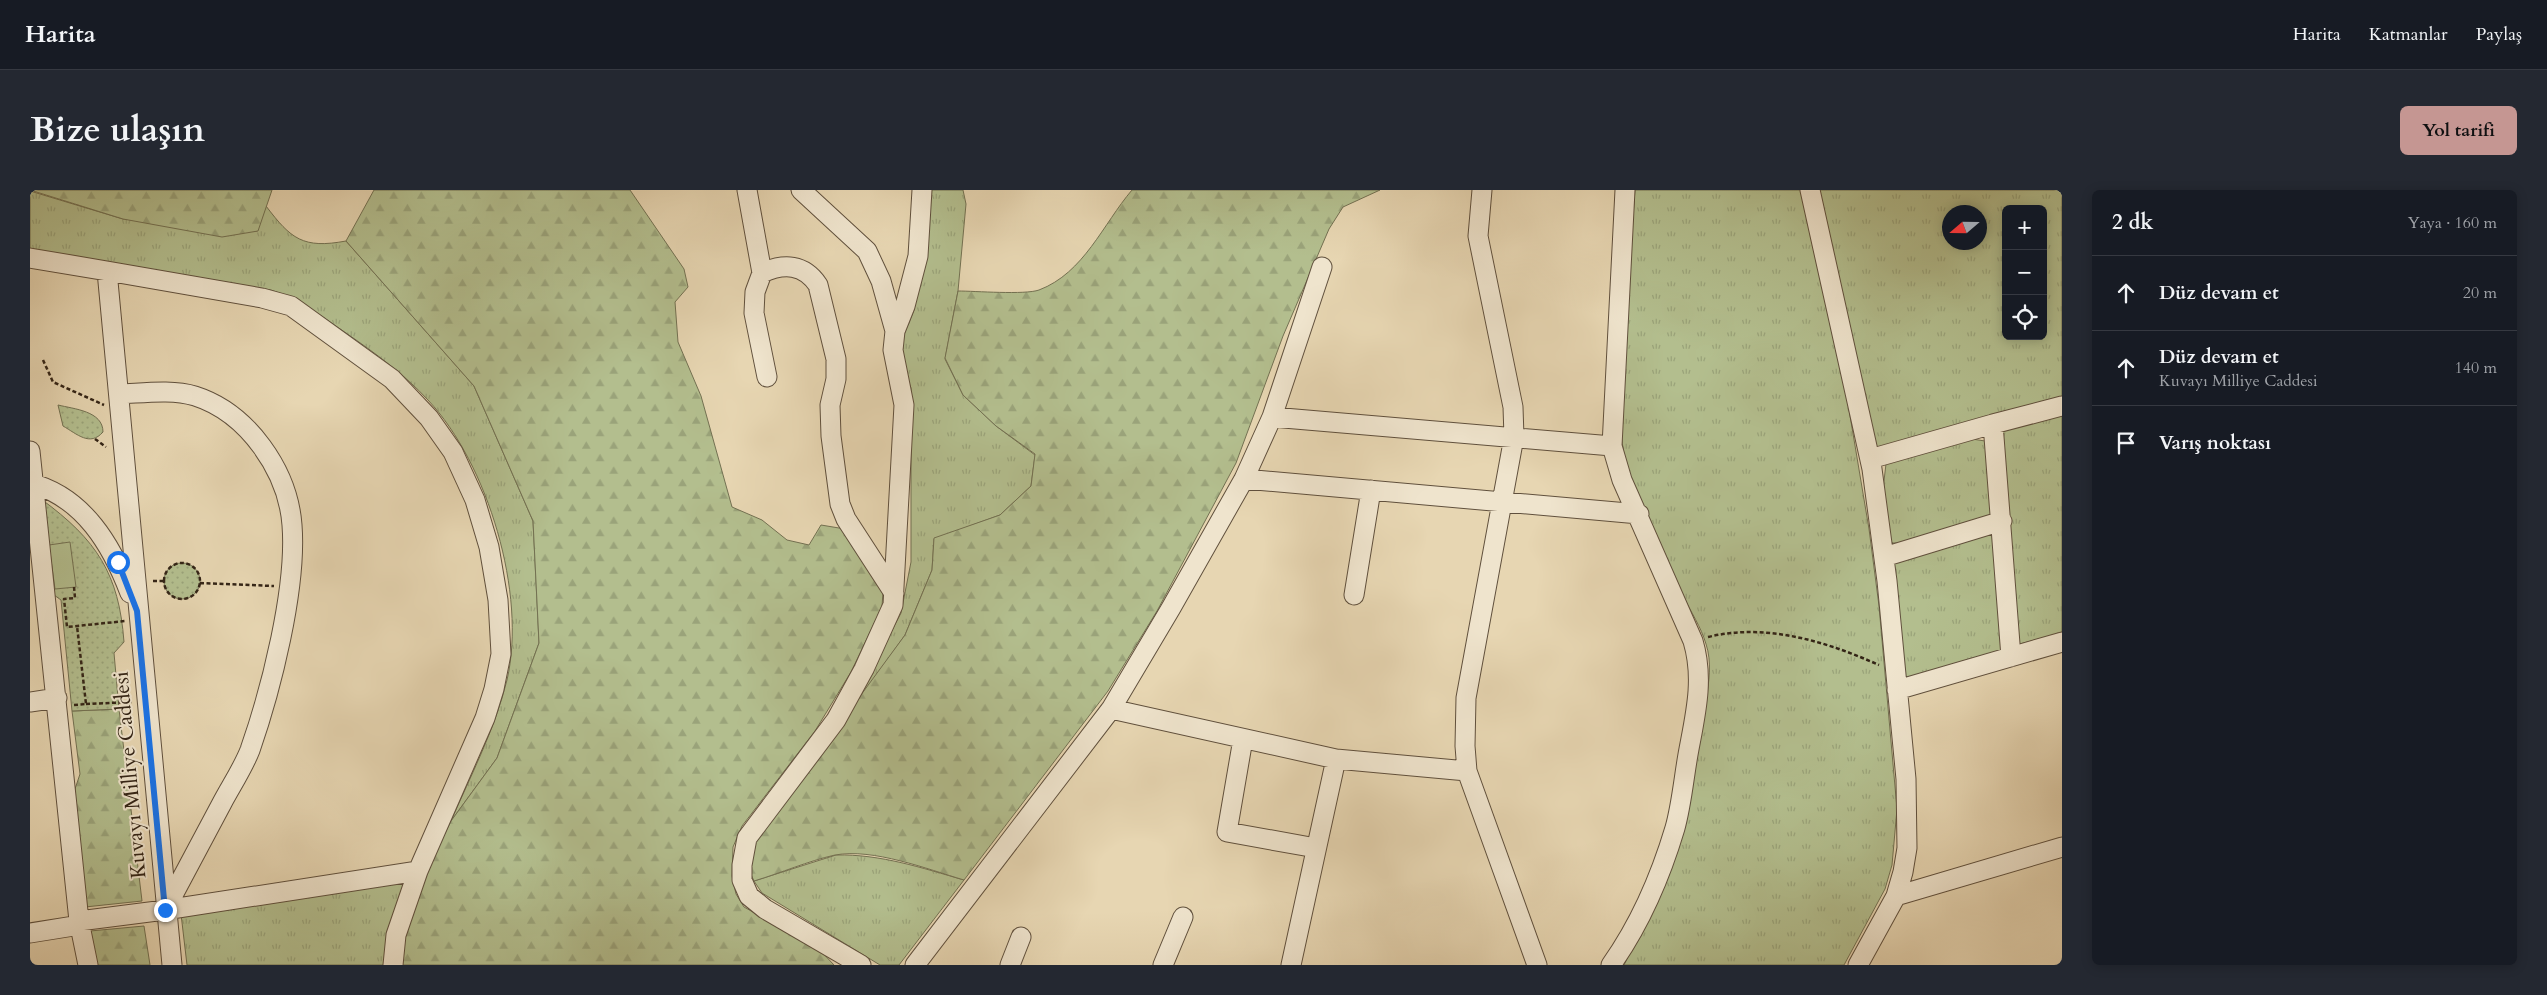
<!DOCTYPE html>
<html lang="tr">
<head>
<meta charset="utf-8">
<style>
  body { margin:0; font-family:Cardo,serif; background:#242831; color:#f1f3f6 }
  .controls { position:absolute; right:15px; top:15px; display:grid; overflow:hidden; border-radius:8px; box-shadow:0 2px 12px #0003 }
  .controls button { width:45px; height:45px; display:grid; place-items:center; padding:0; border:0; border-bottom:1px solid #363941; background:#171b24; color:#f1f3f6; font:25px sans-serif }
  .compass { position:absolute; left:1912px; top:15px; width:45px; height:45px; border-radius:50%; background:#171b24; box-shadow:0 2px 12px #0003; rotate:250deg }
  .stop { position:absolute; width:15px; height:15px; margin:-11px; border:4px solid #1a73e8; border-radius:50%; background:#fff }
  .stop.end { background:#1a73e8; border-color:#fff; box-shadow:0 1px 5px #0008 }
  .list { margin:0; padding:0; list-style:none }
  h2 { display:flex; justify-content:space-between; align-items:center; height:65px; margin:0; padding:0 20px; font-size:21px }
  h2 small { font-size:16px; font-weight:400; color:#9ea1a6 }
  .list li { display:grid; grid-template-columns:32px 1fr auto; gap:15px; align-items:center; box-sizing:border-box; height:75px; padding:0 20px; border-top:1px solid #363941 }
  .list b { display:block; font-size:19px; white-space:nowrap }
  .list p { margin:0; font-size:16px; white-space:nowrap; color:#9ea1a6 }
  .list em { font-size:16px; font-style:normal; color:#9ea1a6 }
  .icon { flex:none; width:28px; height:28px; fill:none; stroke:currentColor; stroke-width:2; stroke-linecap:round; stroke-linejoin:round }
  .map { position:relative; flex:none; width:2032px; height:775px; overflow:hidden; border-radius:8px }
  header { display:flex; align-items:center; gap:30px; box-sizing:border-box; height:70px; padding:0 25px; background:#171b24; border-bottom:1px solid #363941 }
  header strong { font-size:24px }
  nav { display:flex; gap:28px; margin-inline-start:auto; font-size:18px }
  .intro { display:flex; align-items:center; justify-content:space-between; box-sizing:border-box; height:120px; padding:0 30px }
  h1 { margin:0; font-size:35px }
  .button { padding:12px 22px; border-radius:8px; background:#c59692; color:#111; font-size:18px; font-weight:700 }
  main { display:flex; gap:30px; padding:0 30px }
  aside { flex:1; background:#171b24; border-radius:8px; box-shadow:0 2px 12px #0003 }
  .map>svg:first-child { display:block }
  .grass { fill:url(#grass-tufts); stroke:#737152; fill-rule:evenodd }
  .forest { fill:url(#forest-firs); stroke:#737152 }
  .park { fill:url(#park-dots); stroke:#737152 }
  .pitch { fill:#b3be8e; stroke:#737152 }
  .lines { fill:none; stroke-linecap:round; stroke-linejoin:round }
  .minor-casing { stroke:#60503d; stroke-width:21 }
  .path { stroke:#332416; stroke-width:2.5; stroke-dasharray:4 2.5; stroke-linecap:butt }
  .minor { stroke:#efe4cd; stroke-width:19 }
  .route { stroke:#1a73e8; stroke-width:6 }
  .labels { text-anchor:middle; dominant-baseline:central; stroke-width:4; stroke-linejoin:round; paint-order:stroke }
  .street-label { font-size:21px; fill:#332416; stroke:#efe4cd }
</style>
</head>
<body>
<header>
<strong>Harita</strong>
<nav><a>Harita</a><a>Katmanlar</a><a>Paylaş</a></nav>
</header>
<div class="intro"><h1>Bize ulaşın</h1><a class="button">Yol tarifi</a></div>
<main>
<div class="map">
<svg width="2032" height="775" viewBox="0 0 2032 775">
  <defs>
    <pattern id="grass-tufts" width="24" height="20" patternUnits="userSpaceOnUse" patternTransform="scale(1.25)"><rect width="24" height="20" fill="#b3be8e"/><path d="M3 7l-1-3M5 7V3M7 7l1-3M15 17l-1-3M17 17v-4M19 17l1-3" fill="none" stroke="#9aa37a"/></pattern>
    <pattern id="forest-firs" width="22" height="20" patternUnits="userSpaceOnUse" patternTransform="scale(1.25)"><rect width="22" height="20" fill="#b3be8e"/><path d="M5 1l3.5 6h-7zM16 11l3.5 6h-7z" fill="#9aa37a"/></pattern>
    <pattern id="park-dots" width="8" height="8" patternUnits="userSpaceOnUse" patternTransform="scale(1.25)"><rect width="8" height="8" fill="#b3be8e"/><path d="M2 2h.1M6 6h.1" fill="none" stroke="#9aa37a" stroke-width="1.8" stroke-linecap="round"/></pattern>
  </defs>
  <rect width="100%" height="100%" fill="#e7d6b2"/>
  <filter id="stains"><feTurbulence type="fractalNoise" baseFrequency=".004" numOctaves="4"/><feColorMatrix values="0 0 0 0 .2 0 0 0 0 .09 0 0 0 0 .02 0 0 0 .5 -.17"/></filter>
  <radialGradient id="worn" r=".72"><stop offset=".6" stop-color="#630" stop-opacity="0"/><stop offset="1" stop-color="#630" stop-opacity=".3"/></radialGradient>
  <path class="grass" d="M899,0H933L936,14L928,101L915,169L933,205L966,236L1005,265L1001,296L970,325L904,349L902,380L875,445L819,523L871,423L881,372V198L869,167L872,149L884,120L891,84L900,21Z
    M1605,0H1772L1811,172L1839,339L1849,416L1867,619L1862,675L1855,699L1814,775H1594L1640,678L1676,511C1679,492 1682,472 1676,454C1671,437 1661,422 1653,406C1628,355 1596,300 1591,243L1597,105Z
    M1786,0H2032V209L1844,259ZM1976,19H2013V146H1976ZM1920,22H1950V52H1920Z
    M0,1L93,29L227,41L236,16C261,49 273,59 316,51L444,196L503,331L509,453L467,568L421,631C441,585 465,539 477,490C497,404 458,274 398,210C374,184 345,163 316,143C291,126 271,110 241,100L0,59Z
    M2032,223V443L1986,455L1971,243L1976,238Z
    M1942,249L1955,251L1962,323L1959,329L1872,353H1863L1858,350L1853,299L1856,274Z
    M1963,343L1972,462L1898,485L1875,488L1864,371Z
    M806,665C851,664 892,678 934,690L869,775H850L732,703L724,691Z
    M362,689L376,692L357,775H157L151,724Z"/>
  <path class="forest" d="M0,0H242L228,41L192,47L93,29Z
    M344,0H600L654,79L658,97L645,112L648,152L671,206L702,317L732,330L757,350L779,355L791,335L815,339L853,401L852,417L821,482L785,541L712,636L703,657L702,686L706,704L714,717L788,758L804,775H368L377,720L421,631L467,568L509,453L503,331L444,196L316,51Z
    M1102,0H1350L1313,17L1299,39L1253,146L1206,273L1127,421L1078,501L934,690C897,679 843,658 805,665C778,671 751,683 724,691L719,680L724,654L750,615L875,445L902,380L904,348L970,325L1001,296L1005,264L966,236L933,205L915,168L928,101C945,101 995,105 1009,100C1054,83 1073,34 1102,0Z
    M89,519L112,711L55,717L43,605L50,584L42,521Z
    M114,736L120,775H66L60,741Z"/>
  <path class="park" d="M28,215C44,219 73,221 73,242C60,257 47,244 33,236Z
    M11,309C67,350 89,384 94,452L84,463L89,519L42,521L31,410L24,405Z
    M134 391a18 18 0 1 1 36 0a18 18 0 1 1-36 0Z"/>
  <path class="pitch" d="M40,352L46,397L25,399L19,355Z"/>
  <g class="lines">
    <g class="minor-casing">
      <path id="minor" d="M717,0L732,83L725,102L724,123L737,187
        M771,0L837,61L851,91L865,141
        M1452,0L1448,46L1483,217L1484,247L1436,508L1435,556L1437,581L1507,775
        M1780,0L1842,279L1857,391L1876,589L1877,658L1873,682L1866,706L1828,775
        M0,68L77,81L142,775
        M732,83C754,73 774,74 788,95L806,169V189L800,215L801,246L810,314L816,329L864,403
        M90,204C114,203 142,199 165,206C218,223 258,281 262,335C267,398 241,500 220,560C213,578 201,596 192,613C173,649 154,684 135,720
        M1242,227L1582,256
        M0,261L49,731L58,775
        M1840,269L1963,234
        M1214,289L1609,324
        M0,293C54,307 82,356 100,403
        M1854,367L1972,331
        M1324,405L1341,300
        M1981,467L1963,234L2032,216
        M1867,500L2032,452
        M0,512L27,508
        M1081,519L1306,569L1437,581
        M1213,549L1197,642L1286,658
        M1866,706L2032,657
        M49,731L135,720L388,681L455,528L464,499L471,464L468,410L459,357L445,310L423,262L399,228L362,189L261,116L232,108L77,81
        M0,743L50,735
        M363,775L366,745L388,681
        M831,775L735,719L719,706L712,690V675L717,648L806,530L834,479L863,415L874,215L863,160L865,141L875,116L888,66L892,0
        M885,775L1081,519L1141,418L1214,289L1242,227L1292,77
        M980,775L991,747
        M1133,775L1153,727
        M1261,775L1306,569
        M1581,775C1610,734 1631,685 1645,638C1652,613 1654,585 1659,559C1666,522 1674,488 1663,451L1592,290L1582,256L1595,0"/>
    </g>
    <path class="path" d="M13,170L23,192L74,215
      M65,249L76,257
      M134 391a18 18 0 1 1 36 0a18 18 0 1 1-36 0Z
      M123,391H134
      M170,393L244,396
      M44,397L45,408L34,409L37,437L95,431
      M1678,447C1736,433 1795,451 1849,475
      M56,514L102,512
      M44,515L56,514L47,436"/>
    <use href="#minor" class="minor"/>
  </g>
  <g class="lines">
    <path class="route" d="M88,372L107,421L135,720"/>
  </g>
  <g class="labels">
    <g class="street-label">
      <text transform="translate(100 585) rotate(-95)">Kuvayı Milliye Caddesi</text>
    </g>
  </g>
  <rect width="100%" height="100%" filter="url(#stains)"/>
  <rect width="100%" height="100%" fill="url(#worn)"/>
</svg>
<div class="controls">
<button>+</button>
<button>−</button>
<button><svg class="icon" aria-label="locate" viewBox="0 0 24 24"><circle cx="12" cy="12" r="6"/><path d="M12 2v4M12 18v4M2 12h4M18 12h4"/></svg></button>
</div>
<svg class="compass" viewBox="-18 -18 36 36"><path d="M0-13l5 13h-10z" fill="#e53935"/><path d="M0 13l5-13h-10z" fill="#9ea1a6"/></svg>
<div class="stop" style="left:88px;top:372px"></div>
<div class="stop end" style="left:135px;top:720px"></div>
</div>
<aside>
<h2>2 dk<small>Yaya · 160 m</small></h2>
<ul class="list">
<li><svg class="icon" aria-label="ahead" viewBox="0 0 24 24"><path d="M12 20V5M6 11l6-6 6 6"/></svg><div><b>Düz devam et</b></div><em>20 m</em></li>
<li><svg class="icon" aria-label="ahead" viewBox="0 0 24 24"><path d="M12 20V5M6 11l6-6 6 6"/></svg><div><b>Düz devam et</b><p>Kuvayı Milliye Caddesi</p></div><em>140 m</em></li>
<li><svg class="icon" aria-label="arrive" viewBox="0 0 24 24"><path d="M6 21V4h12l-3 4 3 4H6"/></svg><div><b>Varış noktası</b></div></li>
</ul>
</aside>
</main>
</body>
</html>
